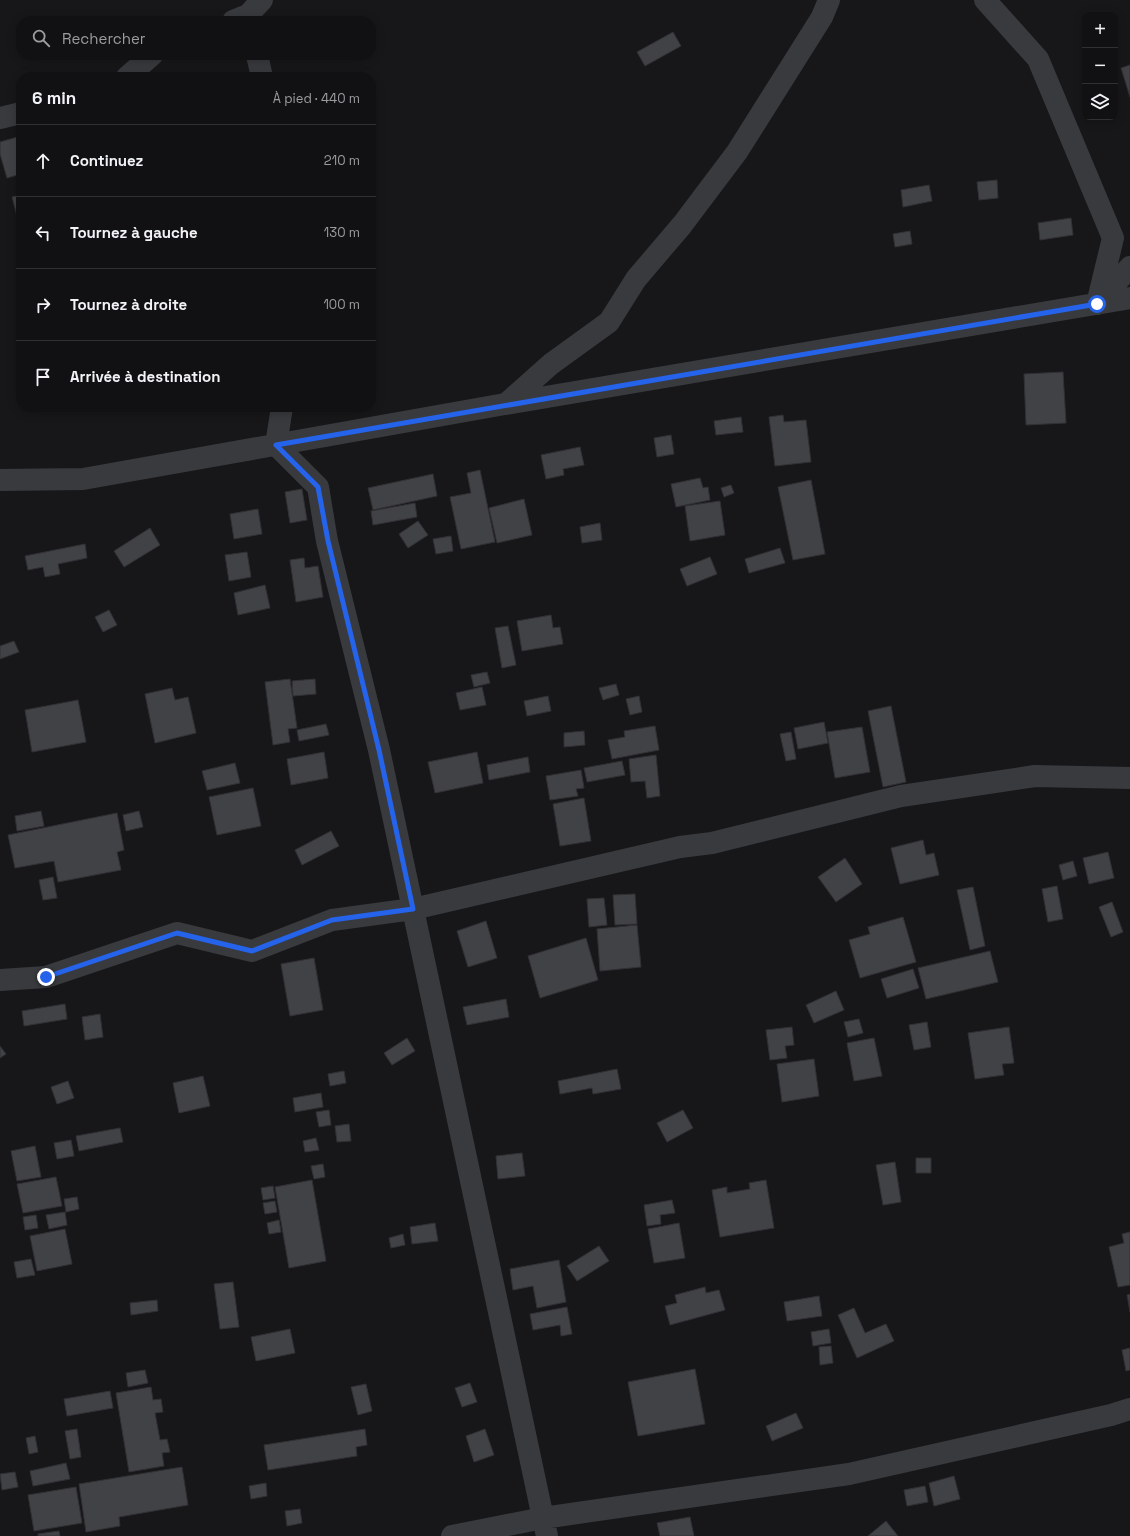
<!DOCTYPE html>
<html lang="fr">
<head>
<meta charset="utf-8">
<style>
  body { margin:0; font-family:"Space Grotesk",sans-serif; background:#1a1a1c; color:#f1f3f6 }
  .controls { position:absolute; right:12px; top:12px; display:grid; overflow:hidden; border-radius:8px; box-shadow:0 2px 10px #0003 }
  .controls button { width:36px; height:36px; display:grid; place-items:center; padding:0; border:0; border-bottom:1px solid #303133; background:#111113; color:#f1f3f6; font:20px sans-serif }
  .stop { position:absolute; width:12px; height:12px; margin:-9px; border:3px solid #2563eb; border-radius:50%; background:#fff }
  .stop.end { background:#2563eb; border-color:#fff; box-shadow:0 1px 4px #0008 }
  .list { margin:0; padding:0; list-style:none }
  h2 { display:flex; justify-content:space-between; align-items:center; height:52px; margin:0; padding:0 16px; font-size:17px }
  h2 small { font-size:13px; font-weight:400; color:#9c9da0 }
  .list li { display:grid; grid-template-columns:26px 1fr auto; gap:12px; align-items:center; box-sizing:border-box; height:72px; padding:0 16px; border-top:1px solid #303133 }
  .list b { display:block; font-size:15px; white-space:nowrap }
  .list em { font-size:13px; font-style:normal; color:#9c9da0 }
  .icon { flex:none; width:22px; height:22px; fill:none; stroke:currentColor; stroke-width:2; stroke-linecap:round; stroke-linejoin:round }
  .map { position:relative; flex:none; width:1130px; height:1536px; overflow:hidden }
  .search { position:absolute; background:#111113; box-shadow:0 2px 10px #0003; left:16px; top:16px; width:360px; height:44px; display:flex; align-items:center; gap:10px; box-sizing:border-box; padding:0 14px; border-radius:16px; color:#9c9da0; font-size:15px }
  .panel { position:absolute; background:#111113; box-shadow:0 2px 10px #0003; left:16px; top:72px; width:360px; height:340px; border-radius:16px }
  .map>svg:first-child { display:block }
  .building { fill:#414246; stroke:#313135 }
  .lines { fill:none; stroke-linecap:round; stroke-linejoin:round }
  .minor { stroke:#383a3e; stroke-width:22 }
  .route { stroke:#2563eb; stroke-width:5 }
</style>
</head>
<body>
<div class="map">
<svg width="1130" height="1536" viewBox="0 0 1130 1536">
  <rect width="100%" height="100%" fill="#171719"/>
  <path class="building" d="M673,32L681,46L645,66L637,52Z
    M1130,65V97L1121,68Z
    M21,136V174L7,178L0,154V142Z
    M997,180L998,198L979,200L977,182Z
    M929,185L932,201L903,207L901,190Z
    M21,195V227H20L12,197Z
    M1071,218L1073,235L1040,240L1038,223Z
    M910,231L912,244L895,247L893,234Z
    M1063,372L1066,423L1026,425L1024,374Z
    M783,415L784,422L806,420L811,462L775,466L769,417Z
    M741,417L743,432L716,435L714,421Z
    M671,435L674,454L657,457L654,438Z
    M580,447L584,465L563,469L564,475L546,479L541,455Z
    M480,470L495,542L461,549L450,497L471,493L467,473Z
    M433,474L437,496L373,510L368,488Z
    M700,478L703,488L708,487L710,500L676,507L671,484Z
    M811,480L825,554L793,560L778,487Z
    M731,485L734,493L724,497L721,488Z
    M302,489L307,520L290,523L285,492Z
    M524,499L532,535L497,543L489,508Z
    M720,501L725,535L690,541L685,506Z
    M415,503L417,517L373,525L371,511Z
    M258,509L262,534L234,539L230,514Z
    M418,521L428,535L408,548L399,534Z
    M600,523L602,540L582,543L580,527Z
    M150,528L160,545L124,567L114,551Z
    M451,536L453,551L436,554L433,539Z
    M85,544L87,558L58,564L60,574L45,577L43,567L28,570L25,556Z
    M780,548L785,563L749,573L745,559Z
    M247,552L251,577L229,581L225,555Z
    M710,557L717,574L687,586L680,569Z
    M304,558L305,568L318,566L323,597L296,602L290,560Z
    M265,585L270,608L238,615L234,593Z
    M109,610L117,625L103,632L95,617Z
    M551,615L553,628L560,627L563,644L522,651L517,621Z
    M508,626L516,665L502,668L495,628Z
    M14,641L19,652L0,659V646Z
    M487,672L490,683L474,687L471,675Z
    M290,679L297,728L288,729L290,742L273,745L265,682Z
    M315,679L316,694L293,696L292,681Z
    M616,684L619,695L603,700L599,688Z
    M482,687L486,705L460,710L456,693Z
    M172,688L175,700L188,697L196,733L155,743L145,694Z
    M548,696L551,711L527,716L524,701Z
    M639,696L642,712L630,715L626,699Z
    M78,700L86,742L32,752L25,710Z
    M891,706L906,782L883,787L868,711Z
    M824,722L828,743L798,749L794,728Z
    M326,724L329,735L299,741L297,730Z
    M655,726L659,750L612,759L608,740L625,737L624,731Z
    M862,727L870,772L835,778L827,732Z
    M584,731L585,745L564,747V733Z
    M791,732L796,759L786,761L780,734Z
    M324,752L328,778L291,785L287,759Z
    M477,752L483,783L435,793L428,762Z
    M656,755L660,796L647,798L645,781L631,782L629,759Z
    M528,757L530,772L489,780L487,765Z
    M622,761L625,775L587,782L584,768Z
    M235,763L240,783L207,790L202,771Z
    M581,770L584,788L576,789L578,796L550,800L546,776Z
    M253,788L261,826L217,835L209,797Z
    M584,798L591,841L560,846L553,804Z
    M41,811L44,826L17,831L15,816Z
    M139,811L143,827L126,831L123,815Z
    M117,813L124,850L117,852L121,870L58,882L54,861L15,868L8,835Z
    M331,831L339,846L302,865L295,850Z
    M923,840L926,855L934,853L939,875L900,884L891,848Z
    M1108,852L1114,878L1089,884L1083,858Z
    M845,858L862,884L836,902L818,877Z
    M1073,861L1077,876L1063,880L1059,865Z
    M53,877L57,898L43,900L39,880Z
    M1057,886L1063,919L1048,922L1042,889Z
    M973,887L985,946L970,950L957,890Z
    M635,894L637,924L615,925L613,895Z
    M604,898L607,925L589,927L587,899Z
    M1112,902L1123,932L1111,937L1099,907Z
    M903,917L916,962L860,978L849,940L870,934L868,927Z
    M486,921L497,958L468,967L457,931Z
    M637,925L641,967L600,971L597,929Z
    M586,938L598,980L540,998L528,956Z
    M990,951L998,982L926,999L918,968Z
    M314,958L323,1010L290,1016L281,964Z
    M913,969L919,988L887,998L881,979Z
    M836,991L844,1010L814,1023L806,1005Z
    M506,999L509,1017L467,1025L463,1007Z
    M65,1004L67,1019L24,1026L22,1011Z
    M100,1014L103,1037L85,1040L82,1017Z
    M859,1019L863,1033L848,1037L844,1022Z
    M927,1022L931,1047L914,1050L909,1025Z
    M792,1027L794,1045L785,1046L787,1058L770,1060L766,1030Z
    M1009,1027L1014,1063L1002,1064L1004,1075L975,1079L968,1033Z
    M407,1038L415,1051L392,1065L384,1053Z
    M874,1038L882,1076L854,1081L847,1043Z
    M0,1046L6,1054L0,1058Z
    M814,1059L819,1096L782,1102L777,1064Z
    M617,1069L621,1089L593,1094L592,1088L560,1094L558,1081Z
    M344,1071L346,1083L330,1086L328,1074Z
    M203,1076L210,1106L179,1113L173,1083Z
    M68,1081L74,1098L57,1104L51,1087Z
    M321,1093L323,1107L295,1112L293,1098Z
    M329,1110L331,1125L319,1127L316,1112Z
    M683,1110L693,1128L667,1142L657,1123Z
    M349,1124L351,1141L337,1142L335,1126Z
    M120,1128L123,1142L79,1151L76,1136Z
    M316,1138L319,1150L305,1152L303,1141Z
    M71,1140L74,1156L57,1159L54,1143Z
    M35,1146L41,1177L17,1181L11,1151Z
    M522,1153L525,1176L498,1179L496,1156Z
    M916,1158H931V1173H916Z
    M895,1162L901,1202L883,1205L876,1165Z
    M323,1164L325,1177L314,1179L311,1166Z
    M56,1177L62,1206L23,1213L17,1184Z
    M312,1180L326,1261L289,1268L275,1187Z
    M766,1180L774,1228L720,1237L712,1190L727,1187V1193L750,1189L749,1183Z
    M273,1186L275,1198L263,1200L261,1188Z
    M77,1197L79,1209L66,1212L64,1199Z
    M672,1200L675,1213L660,1215L661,1224L647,1226L644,1205Z
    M275,1201L277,1212L265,1214L263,1203Z
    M65,1212L67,1225L49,1229L46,1215Z
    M36,1215L38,1228L25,1230L23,1217Z
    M279,1220L281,1232L269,1234L267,1223Z
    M435,1223L438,1241L412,1244L410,1227Z
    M679,1223L685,1258L654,1263L648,1229Z
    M65,1229L72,1264L37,1271L30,1236Z
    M1130,1232V1285L1118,1287L1109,1247L1124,1243L1122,1234Z
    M403,1234L405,1245L391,1248L389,1238Z
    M599,1246L609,1261L577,1281L567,1266Z
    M31,1259L35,1275L17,1278L14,1262Z
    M559,1260L566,1302L537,1308L533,1286L513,1290L510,1269Z
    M233,1282L239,1327L220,1329L214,1284Z
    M705,1287L706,1293L719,1290L725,1310L670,1325L665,1306L677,1303L675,1295Z
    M1130,1294V1312L1127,1295Z
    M819,1296L822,1316L787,1321L784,1302Z
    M157,1300L158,1311L131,1315L130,1303Z
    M567,1307L572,1334L561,1336L560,1325L533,1330L530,1314Z
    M854,1308L865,1333L886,1324L894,1341L857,1358L838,1315Z
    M290,1329L295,1353L256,1361L251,1337Z
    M829,1329L831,1343L813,1346L811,1332Z
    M831,1346L833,1363L820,1365L819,1347Z
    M1130,1348V1370L1126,1371L1122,1350Z
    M695,1369L705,1424L638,1436L628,1382Z
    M145,1370L148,1383L128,1387L126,1373Z
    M470,1383L477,1402L462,1407L455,1388Z
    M366,1384L372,1411L358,1415L351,1387Z
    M151,1387L153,1400L161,1399L163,1412L155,1413L160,1440L167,1439L170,1452L162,1453L164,1466L129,1472L116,1393Z
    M110,1391L113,1408L67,1416L64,1399Z
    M796,1413L803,1428L772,1441L766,1426Z
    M77,1429L81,1457L70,1459L65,1431Z
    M365,1429L367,1445L356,1447L357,1456L268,1470L264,1445Z
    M485,1429L494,1455L474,1462L466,1436Z
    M35,1436L38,1452L29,1454L26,1438Z
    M66,1463L70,1479L33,1486L30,1471Z
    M182,1467L188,1505L119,1517L120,1526L86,1532L79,1484Z
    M15,1472L18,1487L2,1490L0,1474Z
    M954,1476L960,1499L934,1506L929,1483Z
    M266,1483L267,1496L251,1499L249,1486Z
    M925,1486L928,1502L907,1506L904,1490Z
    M76,1487L82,1523L34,1531L28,1495Z
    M300,1509L302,1523L287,1526L285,1511Z
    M690,1517L694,1536H660L657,1523Z
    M886,1521L898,1536H868Z
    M59,1531L60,1536H38V1534Z"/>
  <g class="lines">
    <path class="minor" d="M985,0L1038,59L1113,238L1097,304
      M233,21L248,15L262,0
      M257,55L262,77
      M127,77L152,55
      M0,118L21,113
      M1099,302L1130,267
      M506,404L551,364L609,322L636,279L682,225L737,152L822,17L829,0
      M282,407L276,445L318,487L327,541L379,750L543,1518L452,1536
      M0,480L83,479L505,404L1130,298
      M0,980L46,977L177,933L252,951L332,920L413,909L680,847L712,843L901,796L1035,776L1130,778
      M547,1536L543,1518L849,1474L1111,1415L1130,1409"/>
  </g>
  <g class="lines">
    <path class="route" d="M46,977L177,933L252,951L332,920L413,909L379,750L328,541L318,487L276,445L1097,304"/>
  </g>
</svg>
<div class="controls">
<button>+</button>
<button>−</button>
<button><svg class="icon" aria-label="layers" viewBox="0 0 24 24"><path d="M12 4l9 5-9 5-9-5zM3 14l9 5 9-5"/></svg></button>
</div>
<div class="stop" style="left:1097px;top:304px"></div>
<div class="stop end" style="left:46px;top:977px"></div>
<div class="search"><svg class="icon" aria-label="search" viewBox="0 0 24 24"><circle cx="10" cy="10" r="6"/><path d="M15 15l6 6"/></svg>Rechercher</div>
<section class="panel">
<h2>6 min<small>À pied · 440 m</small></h2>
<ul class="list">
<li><svg class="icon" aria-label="ahead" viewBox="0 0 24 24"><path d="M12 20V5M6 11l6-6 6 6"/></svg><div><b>Continuez</b></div><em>210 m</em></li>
<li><svg class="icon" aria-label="left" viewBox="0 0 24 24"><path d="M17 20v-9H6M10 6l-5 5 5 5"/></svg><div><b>Tournez à gauche</b></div><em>130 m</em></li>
<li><svg class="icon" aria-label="right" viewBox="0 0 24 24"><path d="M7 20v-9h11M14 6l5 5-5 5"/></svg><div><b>Tournez à droite</b></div><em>100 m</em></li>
<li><svg class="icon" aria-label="arrive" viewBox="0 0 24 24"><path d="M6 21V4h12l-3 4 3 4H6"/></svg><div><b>Arrivée à destination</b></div></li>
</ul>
</section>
</div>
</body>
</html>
